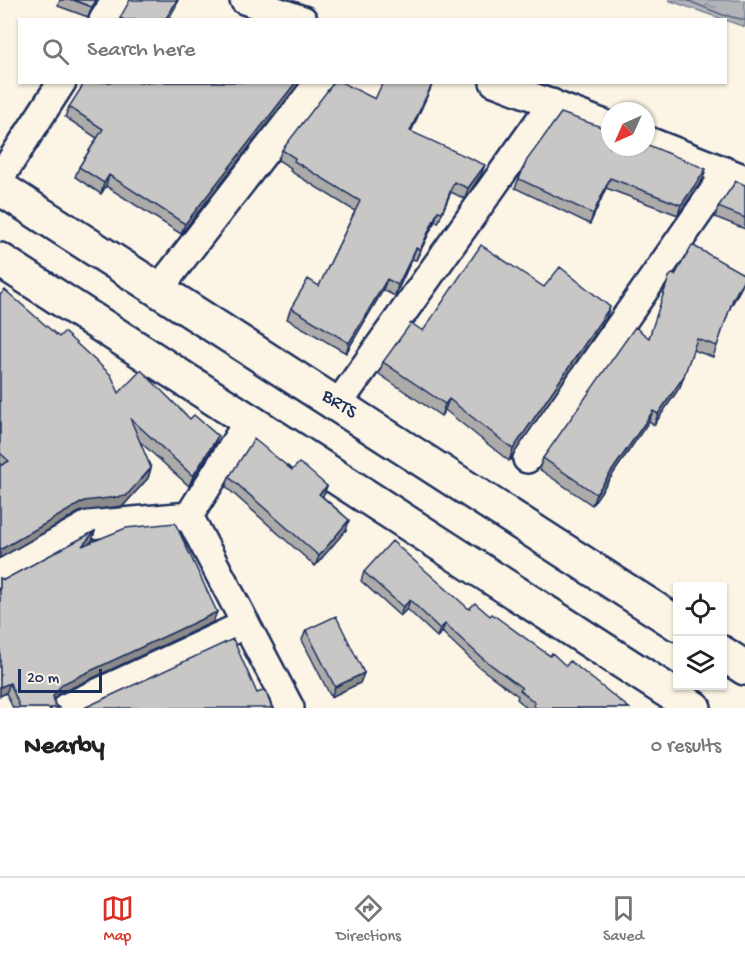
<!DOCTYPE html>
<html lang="en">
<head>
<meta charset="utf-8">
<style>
  body { margin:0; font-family:"Gochi Hand",sans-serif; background:#f6f6f6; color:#222 }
  .controls { position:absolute; right:18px; bottom:18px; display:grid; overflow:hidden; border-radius:0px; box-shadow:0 2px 4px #0004 }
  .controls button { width:54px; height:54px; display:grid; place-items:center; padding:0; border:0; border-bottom:2px solid #e0e0e0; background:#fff; color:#222; font:30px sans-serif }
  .compass { position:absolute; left:601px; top:102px; width:54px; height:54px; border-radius:50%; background:#fff; box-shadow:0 2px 4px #0004; rotate:225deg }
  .scale { position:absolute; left:18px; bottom:15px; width:84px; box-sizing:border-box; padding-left:6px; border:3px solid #1b2f5e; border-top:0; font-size:16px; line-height:21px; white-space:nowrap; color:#1b2f5e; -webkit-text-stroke:4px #fcf5e5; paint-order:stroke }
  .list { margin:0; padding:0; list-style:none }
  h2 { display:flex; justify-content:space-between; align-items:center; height:78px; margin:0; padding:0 24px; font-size:26px }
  h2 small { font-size:20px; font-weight:400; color:#767676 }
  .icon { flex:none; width:33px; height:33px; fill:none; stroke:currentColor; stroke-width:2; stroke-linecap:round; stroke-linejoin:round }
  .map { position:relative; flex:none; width:745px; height:708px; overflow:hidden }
  .search { position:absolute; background:#fff; box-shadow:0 2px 4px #0004; left:18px; right:18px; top:18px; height:66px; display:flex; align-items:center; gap:15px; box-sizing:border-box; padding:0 21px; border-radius:0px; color:#767676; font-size:22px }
  .sheet { height:168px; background:#fff }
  nav { display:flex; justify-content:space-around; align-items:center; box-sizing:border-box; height:84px; border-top:2px solid #e0e0e0; background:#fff; font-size:16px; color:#767676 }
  nav a { display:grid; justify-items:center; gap:3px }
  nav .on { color:#d93025 }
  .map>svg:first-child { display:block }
  .water { fill:url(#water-ripples); stroke:#767f94; stroke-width:1.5 }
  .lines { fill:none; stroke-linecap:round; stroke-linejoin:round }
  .shore { stroke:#576482; stroke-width:1.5 }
  .minor-casing { stroke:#1b2f5e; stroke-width:32 }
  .primary-casing { stroke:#1b2f5e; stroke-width:38 }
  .minor { stroke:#fcf5e5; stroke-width:27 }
  .primary { stroke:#fcf5e5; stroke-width:33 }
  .wall { fill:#acabaa; stroke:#1b2f5e; stroke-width:1.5 }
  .shaded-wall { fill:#8c8b8b; stroke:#1b2f5e; stroke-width:1.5 }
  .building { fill:#c8c7c6; stroke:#1b2f5e; stroke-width:1.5 }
  .labels { text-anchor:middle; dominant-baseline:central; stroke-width:6; stroke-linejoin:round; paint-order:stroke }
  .street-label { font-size:20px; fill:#1b2f5e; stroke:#fcf5e5 }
</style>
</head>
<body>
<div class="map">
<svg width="745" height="708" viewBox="0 0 745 708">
  <defs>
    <pattern id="water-ripples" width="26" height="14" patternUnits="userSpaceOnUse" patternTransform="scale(1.5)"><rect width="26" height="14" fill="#b2b4b8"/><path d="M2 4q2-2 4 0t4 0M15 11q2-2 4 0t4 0" fill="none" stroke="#909399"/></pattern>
  </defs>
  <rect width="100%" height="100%" fill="#fcf5e5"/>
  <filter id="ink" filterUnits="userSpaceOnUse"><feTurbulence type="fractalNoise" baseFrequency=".0167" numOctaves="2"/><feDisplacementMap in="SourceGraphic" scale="12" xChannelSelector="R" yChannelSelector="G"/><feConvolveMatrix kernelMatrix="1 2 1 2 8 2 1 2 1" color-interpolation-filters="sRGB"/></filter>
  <g filter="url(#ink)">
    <path class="water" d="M668,0H745V27Z"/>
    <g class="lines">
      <path class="shore" d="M686,0L723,15L745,20"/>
      <g class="minor-casing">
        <path id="minor" d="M244,0L303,20
          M103,20L116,0
          M494,82L610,126
          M646,140L745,179
          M0,178L62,82
          M158,290L319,82
          M338,404L552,103
          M249,420L189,516L290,708
          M527,459L727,172
          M0,574L88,525L189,516
          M65,708L246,624"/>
      </g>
      <g class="primary-casing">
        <path id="primary" d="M0,188L678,624
          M0,260L694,708
          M722,653L745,668"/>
      </g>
      <use href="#minor" class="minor"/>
      <use href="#primary" class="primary"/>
    </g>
    <path class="wall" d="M60,0H98L88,17L58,6Z
      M300,82L181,234L106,186L101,194L75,177L79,167L97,138L65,117L69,107Z
      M433,82L411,132L481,175L465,199L451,192L438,223L435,221L416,260L412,259L395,296L383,290L346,353L287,319L291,308L319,286L355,211L290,171L291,168L278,160L282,150L375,99Z
      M527,160L703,179L678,215L606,188L590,224L515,188Z
      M745,185V229L715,217L718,207Z
      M675,275L745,277L742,286L730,308L713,357L693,350L680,387L654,425L649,421L592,505L539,469L543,458L649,338Z
      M544,287L606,318L509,461L445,410L441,416L379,374L383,362L423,331Z
      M0,295L119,393L214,446L189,486L139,441L151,468L148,478L123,506L81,511L0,558Z
      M292,470L327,486L322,496L349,520L346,530L315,566L226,487L229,477Z
      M95,531L91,542L213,622L58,694L54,700L55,705L59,708H13L6,693L0,696V578L4,580Z
      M364,572L490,616L629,708H527L517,699L518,696L479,667L442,632L437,637L407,609L400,616L361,581Z
      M306,630L364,673L360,683L331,697L302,640Z"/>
    <path class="shaded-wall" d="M96,0H98L88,17L92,7Z
      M177,0H178L176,6L168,20H165Z
      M296,82H300L181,234L185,224Z
      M433,82L430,90L406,142L410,131Z
      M485,165L481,175L465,199L468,188Z
      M706,169L703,179L678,215L681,205Z
      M109,175L106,186L101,194L104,183Z
      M610,178L606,188L590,224L593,214Z
      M438,211L435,221L416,260L420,250Z
      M416,248L412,259L395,296L398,285Z
      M745,277L742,286L729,310L733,299Z
      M387,279L383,290L346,353L349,343Z
      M610,307L606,318L509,461L513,449Z
      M684,376L680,387L654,425L658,414Z
      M449,399L445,410L441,416L445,404Z
      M653,411L649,421L592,505L596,494Z
      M218,436L214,446L189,486L193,476Z
      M151,468L148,478L123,506L81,511L0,558V550L84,501Z
      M327,486L323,496L316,504L319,494Z
      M349,520L346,530L315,566L319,556Z
      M95,531L92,541L79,556L82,546Z
      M410,600L407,609L400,616L403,607Z
      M217,612L213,622L58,694L49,706L53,696L62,684Z
      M445,624L442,632L437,637L440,629Z
      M364,673L360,683L331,697L335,687Z
      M10,683L6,693L0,696V687Z"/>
    <path class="building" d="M73,0H96L92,7Z
      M130,0H177L165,20H125L120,18Z
      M85,82H296L185,224L109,175L104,183L79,167L103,129L69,107Z
      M334,82H341L375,99L383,82H433L410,131L485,165L468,188L454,182L442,212L438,211L420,250L416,248L398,285L387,279L349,343L291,308L308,279L319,286L360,201L294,161L295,158L282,150Z
      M561,113L610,130V147H646V144L706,169L681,205L610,178L593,214L519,179L527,160Z
      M736,181L745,185V218L718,207Z
      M481,245L544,287L560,267L610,307L513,449L449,399L445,404L383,362L411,323L423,331Z
      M692,245L745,275V277L733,299L717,346L697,339L684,376L658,414L653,411L596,494L543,458L635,327L649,338L669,277L672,274L675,275Z
      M5,290L59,337L64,332L111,375L119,393L141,370L190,419L194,415L218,436L193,476L130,418L151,468L126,496L84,501L0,550V466L9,461L0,453V295Z
      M254,439L292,470L299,463L305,467L327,486L319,494L349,520L319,556L229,477Z
      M175,523L217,612L62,684L53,696L55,705L59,708H20L10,683L0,687V578L4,580L95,531L82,546L126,528Z
      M392,541L469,609L475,603L490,616L492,614L550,656L552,653L566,666L570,661L629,708H536L533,705L535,703L520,690L522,688L482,658L445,624L440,629L410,600L403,607L364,572Z
      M336,616L364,673L335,687L306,630Z
      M233,639L257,693L265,690L272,708H84Z"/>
  </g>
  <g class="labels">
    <g class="street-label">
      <text transform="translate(339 405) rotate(33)">BRTS</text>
    </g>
  </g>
</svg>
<div class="controls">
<button><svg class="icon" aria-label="locate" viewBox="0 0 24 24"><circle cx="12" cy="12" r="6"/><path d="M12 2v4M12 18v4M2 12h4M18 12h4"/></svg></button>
<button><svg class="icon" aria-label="layers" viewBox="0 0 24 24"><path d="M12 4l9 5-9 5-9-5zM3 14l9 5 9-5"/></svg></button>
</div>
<svg class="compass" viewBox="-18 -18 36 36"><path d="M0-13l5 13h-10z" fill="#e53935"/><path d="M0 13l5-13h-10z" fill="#767676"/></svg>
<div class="scale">20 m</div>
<div class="search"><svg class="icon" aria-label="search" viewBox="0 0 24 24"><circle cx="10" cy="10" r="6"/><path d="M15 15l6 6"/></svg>Search here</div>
</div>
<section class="sheet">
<h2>Nearby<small>0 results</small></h2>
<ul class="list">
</ul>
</section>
<nav>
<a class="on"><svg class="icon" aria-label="map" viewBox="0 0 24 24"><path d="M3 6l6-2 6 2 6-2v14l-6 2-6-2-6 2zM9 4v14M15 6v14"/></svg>Map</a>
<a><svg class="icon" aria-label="directions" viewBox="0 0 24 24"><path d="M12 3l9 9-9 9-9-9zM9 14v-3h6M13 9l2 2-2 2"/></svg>Directions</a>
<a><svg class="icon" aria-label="saved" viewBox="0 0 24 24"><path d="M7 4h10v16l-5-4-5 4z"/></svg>Saved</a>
</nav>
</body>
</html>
